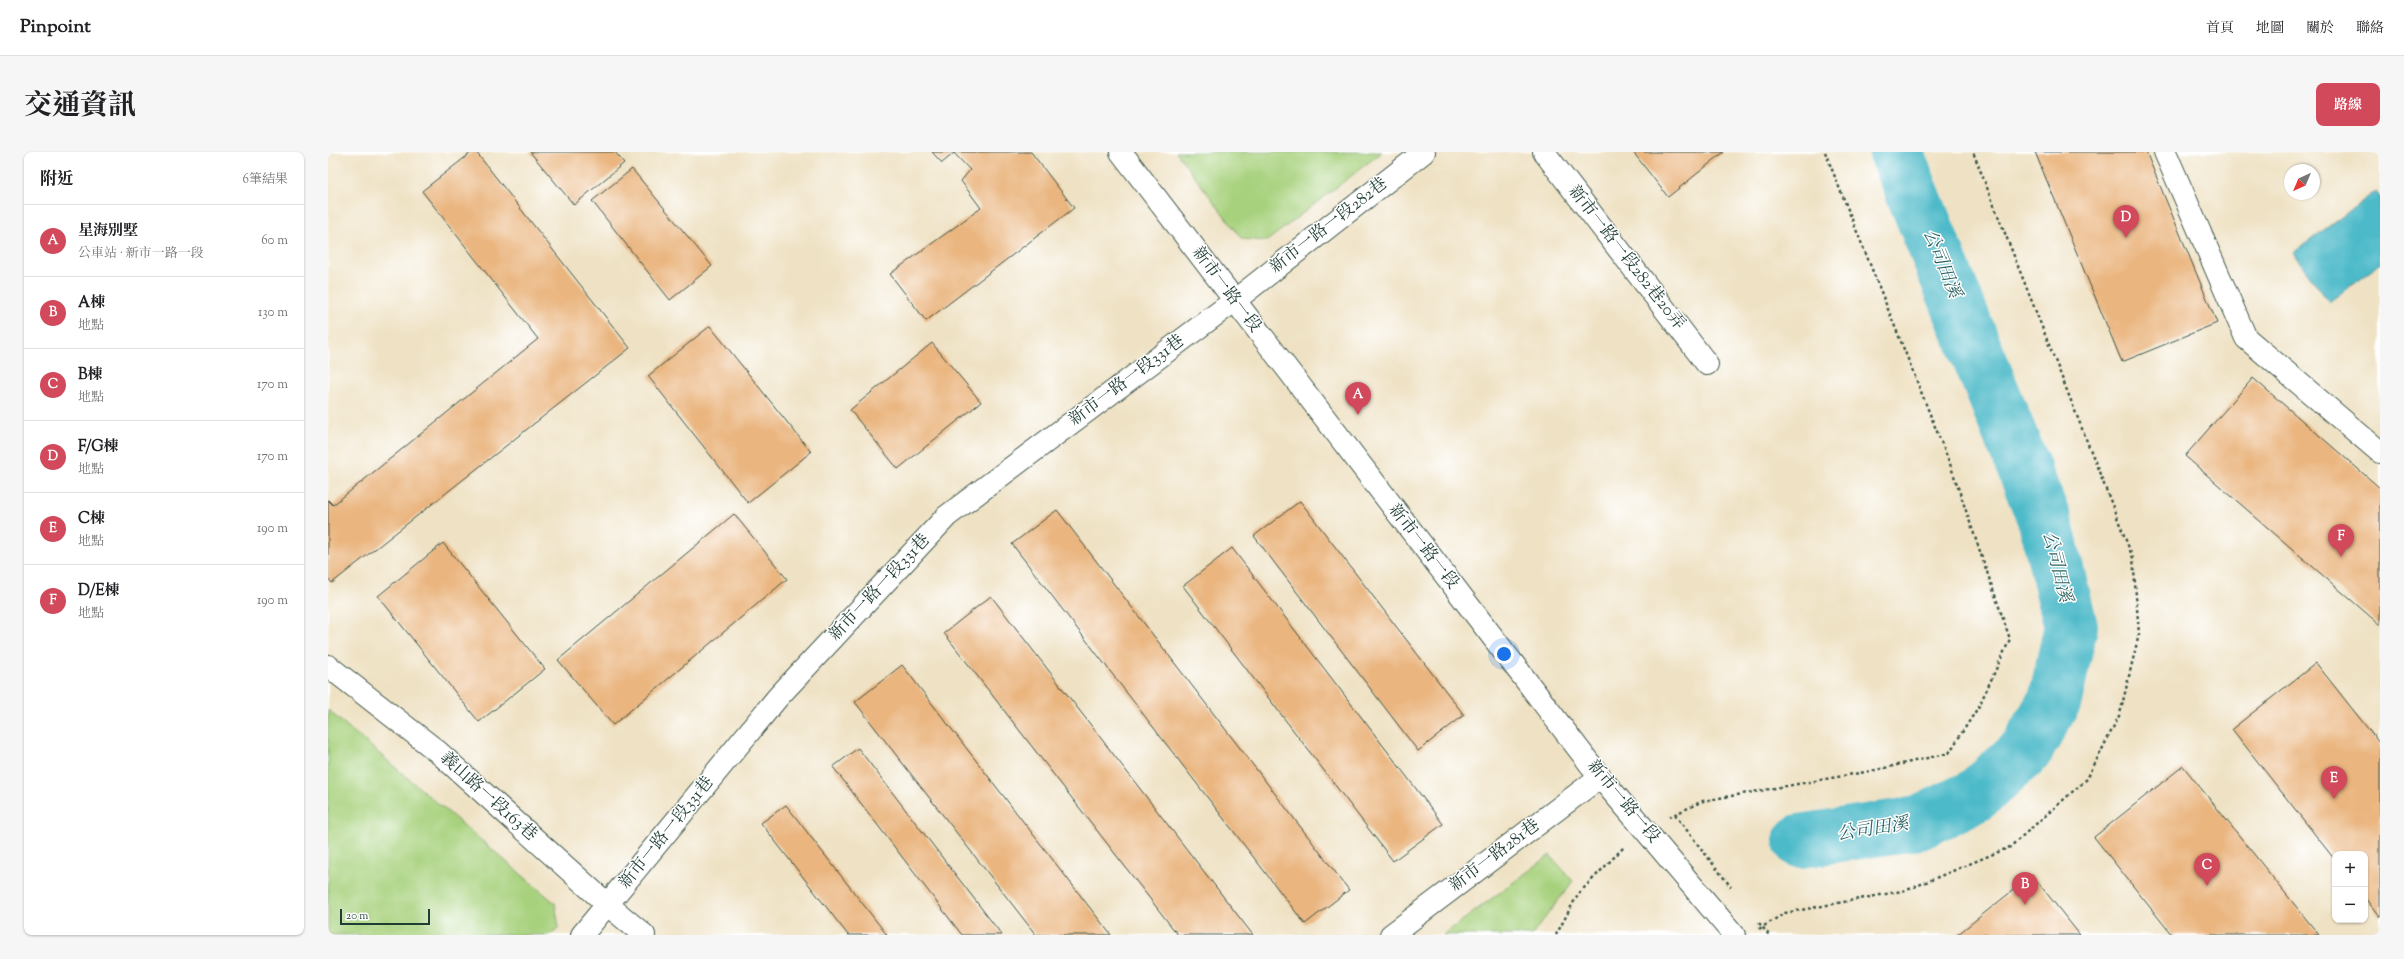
<!DOCTYPE html>
<html lang="zh-TW">
<head>
<meta charset="utf-8">
<style>
  body { margin:0; font-family:"Sorts Mill Goudy","Noto Serif TC",serif; background:#f6f6f6; color:#202124 }
  .controls { position:absolute; right:12px; bottom:12px; display:grid; overflow:hidden; border-radius:8px; box-shadow:0 1px 3px #0004 }
  .controls button { width:36px; height:36px; display:grid; place-items:center; padding:0; border:0; border-bottom:1px solid #e0e0e0; background:#fff; color:#202124; font:20px sans-serif }
  .compass { position:absolute; left:1956px; top:12px; width:36px; height:36px; border-radius:50%; background:#fff; box-shadow:0 1px 3px #0004; rotate:224deg }
  .scale { position:absolute; left:12px; bottom:10px; width:90px; box-sizing:border-box; padding-left:4px; border:2px solid #1f3d34; border-top:0; font-size:11px; line-height:14px; white-space:nowrap; color:#1f3d34; -webkit-text-stroke:3px #fff; paint-order:stroke }
  .you { position:absolute; left:1176px; top:502px; width:14px; height:14px; margin:-10px; border:3px solid #fff; border-radius:50%; background:#1a73e8; box-shadow:0 0 0 6px #1a73e833 }
  .badge { display:grid; place-items:center; width:26px; height:26px; border-radius:50%; background:#d1495b; color:#fff; font-size:13px; font-weight:700 }
  .pin { position:absolute; translate:-50% -33px; filter:drop-shadow(0 1px 2px #0008) }
  .pin::after { content:''; position:absolute; top:21px; width:14px; height:12px; background:inherit; clip-path:polygon(0 0,100% 0,50% 100%) }
  .list { margin:0; padding:0; list-style:none }
  h2 { display:flex; justify-content:space-between; align-items:center; height:52px; margin:0; padding:0 16px; font-size:17px }
  h2 small { font-size:13px; font-weight:400; color:#757577 }
  .list li { display:grid; grid-template-columns:26px 1fr auto; gap:12px; align-items:center; box-sizing:border-box; height:72px; padding:0 16px; border-top:1px solid #e0e0e0 }
  .list b { display:block; font-size:15px; white-space:nowrap }
  .list p { margin:0; font-size:13px; white-space:nowrap; color:#757577 }
  .list em { font-size:13px; font-style:normal; color:#757577 }
  .map { position:relative; flex:none; width:2052px; height:783px; overflow:hidden; border-radius:8px }
  header { display:flex; align-items:center; gap:24px; box-sizing:border-box; height:56px; padding:0 20px; background:#fff; border-bottom:1px solid #e0e0e0 }
  header strong { font-size:19px }
  nav { display:flex; gap:22px; margin-inline-start:auto; font-size:14px }
  .intro { display:flex; align-items:center; justify-content:space-between; box-sizing:border-box; height:96px; padding:0 24px }
  h1 { margin:0; font-size:28px }
  .button { padding:10px 18px; border-radius:8px; background:#d1495b; color:#fff; font-size:14px; font-weight:700 }
  main { display:flex; gap:24px; padding:0 24px }
  aside { flex:1; background:#fff; border-radius:8px; box-shadow:0 1px 3px #0004 }
  .map>svg:first-child { display:block }
  .green { fill:#a7d17d; stroke:#638758 }
  .water { fill:#4ebac9; stroke:#367c7e }
  .lines { fill:none; stroke-linecap:round; stroke-linejoin:round }
  .river { stroke:#4ebac9; stroke-width:54 }
  .building { fill:#eab57f }
  .minor-casing { stroke:#3e564a; stroke-width:24 }
  .path { stroke:#3e564a; stroke-width:2.5; stroke-dasharray:3 3; stroke-linecap:butt }
  .minor { stroke:#fff; stroke-width:22 }
  .labels { text-anchor:middle; dominant-baseline:central; stroke-width:3; stroke-linejoin:round; paint-order:stroke }
  .street-label { font-size:17px; fill:#1f3d34; stroke:#fff }
  .water-label { font-size:18px; font-style:italic; fill:#2d6261; stroke:#fff }
</style>
</head>
<body>
<header>
<strong>Pinpoint</strong>
<nav><a>首頁</a><a>地圖</a><a>關於</a><a>聯絡</a></nav>
</header>
<div class="intro"><h1>交通資訊</h1><a class="button">路線</a></div>
<main>
<aside>
<h2>附近<small>6筆結果</small></h2>
<ul class="list">
<li><span class="badge">A</span><div><b>星海別墅</b><p>公車站 · 新市一路一段</p></div><em>60 m</em></li>
<li><span class="badge">B</span><div><b>A棟</b><p>地點</p></div><em>130 m</em></li>
<li><span class="badge">C</span><div><b>B棟</b><p>地點</p></div><em>170 m</em></li>
<li><span class="badge">D</span><div><b>F/G棟</b><p>地點</p></div><em>170 m</em></li>
<li><span class="badge">E</span><div><b>C棟</b><p>地點</p></div><em>190 m</em></li>
<li><span class="badge">F</span><div><b>D/E棟</b><p>地點</p></div><em>190 m</em></li>
</ul>
</aside>
<div class="map">
<svg width="2052" height="783" viewBox="0 0 2052 783">
  <rect width="100%" height="100%" fill="#fff"/>
  <filter id="ink" filterUnits="userSpaceOnUse"><feTurbulence type="fractalNoise" baseFrequency=".025" numOctaves="2"/><feDisplacementMap in="SourceGraphic" scale="8" xChannelSelector="R" yChannelSelector="G"/><feConvolveMatrix kernelMatrix="1 2 1 2 8 2 1 2 1" color-interpolation-filters="sRGB"/></filter>
  <filter id="wash" filterUnits="userSpaceOnUse"><feTurbulence type="fractalNoise" baseFrequency=".012" numOctaves="4" result="noise"/><feDisplacementMap in="SourceGraphic" scale="16" xChannelSelector="R" yChannelSelector="G"/><feGaussianBlur stdDeviation="0.9" result="paint"/><feColorMatrix in="noise" values="0 0 0 0 0 0 0 0 0 0 0 0 0 0 0 0 0 1.4 0 .05"/><feComposite in="paint" operator="in"/></filter>
  <g filter="url(#wash)">
    <rect width="100%" height="100%" fill="#efe2c4"/>
    <path class="green" d="M848,0H1054L939,89L914,87Z
      M0,558L227,751L231,776L221,783H0Z
      M1222,703L1245,729L1204,783H1115Z"/>
    <path class="water" d="M2048,39L2052,44V112L2001,150L1965,101Z"/>
    <g class="lines">
      <path class="river" d="M1472,689L1591,671L1648,643L1698,598L1727,548L1743,474L1717,369L1568,0"/>
    </g>
    <g id="blocks">
      <path class="building" d="M144,0H148L302,196L4,431L0,426V348L5,353L210,187L94,39Z
        M202,0H287L296,11L246,53Z
        M604,0H703L746,56L598,169L562,122L653,56L633,29L642,18L626,1L614,11Z
        M1305,0H1396L1340,45Z
        M1707,0H1818L1889,171L1794,210Z
        M304,17L384,114L342,148L264,49Z
        M382,174L483,300L420,351L320,224Z
        M604,191L653,250L570,317L522,258Z
        M1925,226L2052,336V473L1857,304Z
        M972,349L1136,563L1090,599L926,384Z
        M729,358L1021,738L977,772L684,392Z
        M406,362L459,427L285,573L230,508Z
        M115,391L217,517L151,570L50,444Z
        M904,396L1115,672L1065,709L855,434Z
        M663,444L925,783H850L616,481Z
        M1988,511L2052,592V765L2037,746V702H2007V708L1904,577Z
        M574,513L783,783H708L527,550Z
        M530,596L674,783H634L505,615Z
        M1855,614L1991,783H1844L1766,685Z
        M458,653L559,783H520L433,671Z
        M1704,723L1752,783H1629Z"/>
    </g>
  </g>
  <g filter="url(#ink)">
    <use href="#blocks" fill-opacity="0" stroke="#3e564a" stroke-width="1"/>
    <g class="lines">
      <g class="minor-casing">
        <path id="minor" d="M793,0L1272,625L1406,783
          M1216,0L1379,212
          M1837,0L1918,186L2052,300
          M0,514L109,599L280,753L316,783
          M254,783L450,545L619,364L906,149L1096,0
          M1063,783L1272,625"/>
      </g>
      <path class="path" d="M1347,663L1403,735
        M1341,665L1375,649L1548,618L1621,601L1651,554L1682,487L1622,312L1497,0
        M1431,771L1441,783
        M1431,777L1457,761L1579,738L1682,695L1759,627L1792,562L1811,482L1805,406L1645,0
        M1228,783L1250,742L1297,694"/>
      <use href="#minor" class="minor"/>
    </g>
  </g>
  <g class="labels">
    <g class="street-label">
      <text transform="translate(1001 74) rotate(-38)">新市一路一段282巷</text>
      <text transform="translate(1298 106) rotate(52)">新市一路一段282巷20弄</text>
      <text transform="translate(898 138) rotate(53)">新市一路一段</text>
      <text transform="translate(799 229) rotate(-37)">新市一路一段331巷</text>
      <text transform="translate(1095 395) rotate(52)">新市一路一段</text>
      <text transform="translate(552 436) rotate(-47)">新市一路一段331巷</text>
      <text transform="translate(160 645) rotate(42)">義山路一段163巷</text>
      <text transform="translate(1295 650) rotate(50)">新市一路一段</text>
      <text transform="translate(339 681) rotate(-51)">新市一路一段331巷</text>
      <text transform="translate(1167 704) rotate(-37)">新市一路281巷</text>
    </g>
    <g class="water-label">
      <text transform="translate(1613 112) rotate(68)">公司田溪</text>
      <text transform="translate(1728 415) rotate(76)">公司田溪</text>
      <text transform="translate(1545 678) rotate(-9)">公司田溪</text>
    </g>
  </g>
</svg>
<div class="controls">
<button>+</button>
<button>−</button>
</div>
<svg class="compass" viewBox="-18 -18 36 36"><path d="M0-13l5 13h-10z" fill="#e53935"/><path d="M0 13l5-13h-10z" fill="#757577"/></svg>
<div class="scale">20 m</div>
<div class="you"></div>
<div class="pin badge" style="left:1030px;top:263px">A</div>
<div class="pin badge" style="left:1697px;top:753px">B</div>
<div class="pin badge" style="left:1879px;top:734px">C</div>
<div class="pin badge" style="left:1798px;top:86px">D</div>
<div class="pin badge" style="left:2006px;top:647px">E</div>
<div class="pin badge" style="left:2013px;top:405px">F</div>
</div>
</main>
</body>
</html>
